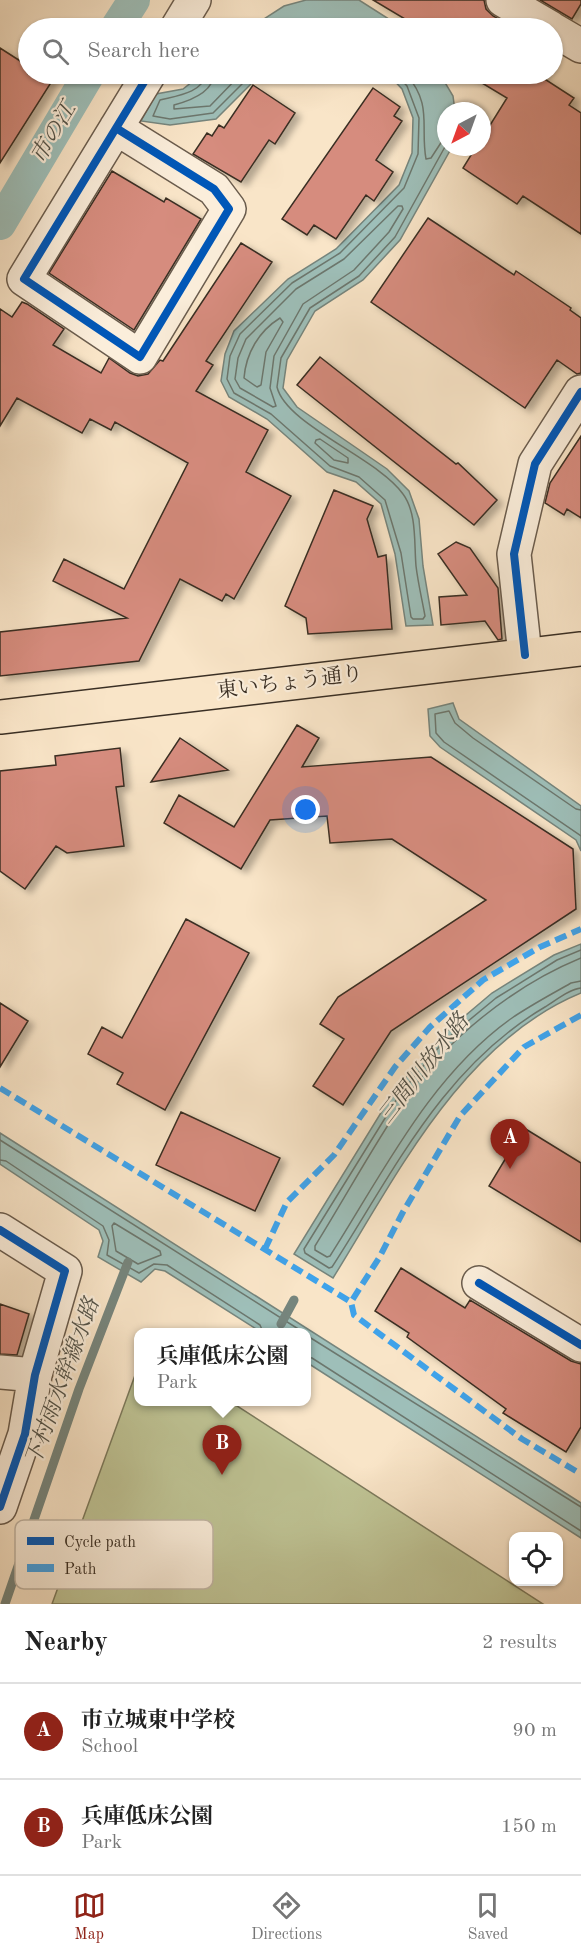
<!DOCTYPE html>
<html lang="en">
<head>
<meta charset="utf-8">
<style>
  body { margin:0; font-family:"Old Standard TT","Noto Serif JP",serif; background:#f6f6f6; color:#222 }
  .controls { position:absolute; right:18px; bottom:18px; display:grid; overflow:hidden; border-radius:12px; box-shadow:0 2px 4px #0004 }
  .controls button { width:54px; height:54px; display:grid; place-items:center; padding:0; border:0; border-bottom:2px solid #e0e0e0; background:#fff; color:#222; font:30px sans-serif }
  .compass { position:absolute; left:437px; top:102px; width:54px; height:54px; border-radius:50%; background:#fff; box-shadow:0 2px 4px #0004; rotate:221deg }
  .you { position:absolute; left:306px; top:810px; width:21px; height:21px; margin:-15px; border:4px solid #fff; border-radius:50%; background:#1a73e8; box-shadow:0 0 0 9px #1a73e833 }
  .badge { display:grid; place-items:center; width:39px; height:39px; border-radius:50%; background:#8f2418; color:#fff; font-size:20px; font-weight:700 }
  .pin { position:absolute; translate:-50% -50px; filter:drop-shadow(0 2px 3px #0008) }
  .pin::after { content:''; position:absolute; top:32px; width:21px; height:18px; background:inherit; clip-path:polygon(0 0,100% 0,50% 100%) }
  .popup { position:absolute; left:134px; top:1328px; width:177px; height:78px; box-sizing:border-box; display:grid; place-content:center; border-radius:12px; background:#fff; filter:drop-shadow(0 2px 4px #0005); font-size:20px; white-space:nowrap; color:#767676 }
  .popup b { font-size:22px; color:#222 }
  .popup::after { content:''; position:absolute; left:50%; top:100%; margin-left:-12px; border:12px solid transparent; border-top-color:#fff }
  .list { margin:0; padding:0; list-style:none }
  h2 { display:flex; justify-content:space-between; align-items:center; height:78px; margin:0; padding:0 24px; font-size:26px }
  h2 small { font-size:20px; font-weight:400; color:#767676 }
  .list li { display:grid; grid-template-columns:39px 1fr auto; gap:18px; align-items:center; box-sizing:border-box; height:96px; padding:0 24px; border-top:2px solid #e0e0e0 }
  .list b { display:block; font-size:22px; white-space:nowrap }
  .list p { margin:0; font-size:20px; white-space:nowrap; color:#767676 }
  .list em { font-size:20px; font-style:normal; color:#767676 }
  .icon { flex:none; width:33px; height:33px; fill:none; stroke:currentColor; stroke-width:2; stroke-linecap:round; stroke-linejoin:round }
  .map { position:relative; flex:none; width:581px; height:1604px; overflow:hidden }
  .search { position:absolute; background:#fff; box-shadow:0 2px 4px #0004; left:18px; right:18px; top:18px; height:66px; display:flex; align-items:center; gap:15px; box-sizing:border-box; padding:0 21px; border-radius:33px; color:#767676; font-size:22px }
  .sheet { height:270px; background:#fff }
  nav { display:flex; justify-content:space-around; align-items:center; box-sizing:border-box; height:84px; border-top:2px solid #e0e0e0; background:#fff; font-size:16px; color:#767676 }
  nav a { display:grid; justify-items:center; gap:3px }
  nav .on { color:#8f2418 }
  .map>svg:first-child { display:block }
  .green { fill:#bfc495; stroke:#7c7a5c; stroke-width:1.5 }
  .water { fill:#9ebfb9; stroke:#76857d; stroke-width:1.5 }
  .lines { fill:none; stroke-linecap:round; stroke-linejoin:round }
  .shore { stroke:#6c776e; stroke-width:1.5 }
  .stream { stroke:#76857d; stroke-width:9 }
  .canal { stroke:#9ebfb9; stroke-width:32 }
  .building { fill:#d68c7e; stroke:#3a2f24; stroke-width:1.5; filter:url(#shadow) }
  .street-casing { stroke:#6a5c4d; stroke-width:36 }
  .primary-casing { stroke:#3a2f24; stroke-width:36 }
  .street { stroke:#fbeedb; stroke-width:33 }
  .primary { stroke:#f9e5c8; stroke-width:33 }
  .quiet { stroke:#3fa3eb; stroke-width:6; stroke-dasharray:12 6; stroke-linecap:butt }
  .cycleway-casing { stroke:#fbeedb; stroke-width:11 }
  .cycleway { stroke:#0057b8; stroke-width:8 }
  .labels { text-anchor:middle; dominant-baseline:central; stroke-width:4.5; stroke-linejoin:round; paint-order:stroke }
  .street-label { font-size:21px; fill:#3a2f24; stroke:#fbeedb }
  .water-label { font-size:22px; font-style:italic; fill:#535349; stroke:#fbeedb }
  .key { fill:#fbeedb; stroke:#c1b5a4; stroke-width:1.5 }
  .key-label { font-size:16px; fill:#3a2f24 }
</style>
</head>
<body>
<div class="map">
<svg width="581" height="1604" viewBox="0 0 581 1604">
  <defs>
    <filter id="shadow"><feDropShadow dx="6" dy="4" stdDeviation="3" flood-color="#0004"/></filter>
  </defs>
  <rect width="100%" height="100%" fill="#f9e5c8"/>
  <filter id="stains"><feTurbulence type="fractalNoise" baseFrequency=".00333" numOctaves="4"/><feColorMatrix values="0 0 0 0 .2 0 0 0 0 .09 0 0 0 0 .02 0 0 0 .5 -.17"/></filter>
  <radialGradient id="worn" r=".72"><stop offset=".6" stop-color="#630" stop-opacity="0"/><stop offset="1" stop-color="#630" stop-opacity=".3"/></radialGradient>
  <path class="green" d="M138,1367V1402H231L543,1604H52Z"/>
  <path class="water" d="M306,0H359L403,28H250L284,6Z
    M202,74H261L216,119L170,125L141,121L156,94L183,89Z
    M388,74H440L453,96L455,111H446V147H452L400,240L363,280L315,311L287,360L283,388L297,407L387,469L409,491L419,519L423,566L433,625L406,626L395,554L381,504L356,482L327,472L267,419L229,397L221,381L225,354L234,331L288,279L336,249L399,185L412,153L413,118L402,89Z
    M453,703L459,719L581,806V851L576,840L440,747L430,736L428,709Z
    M581,944V993C462,1042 397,1175 333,1278L294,1254L395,1090L440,1037L492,993L554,955Z
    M0,1133L581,1503V1538L306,1362V1332H261L165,1271L155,1269L141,1282L98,1257L103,1241L99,1230L0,1164Z"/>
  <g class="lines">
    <path class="shore" d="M206,74C203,93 175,96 160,100L153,116L170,119L213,113L252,74
      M214,74C213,92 189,101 174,105V109L210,106L241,74
      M396,74L407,86L419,118L418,154L404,188L340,253L292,283L240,334L230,356L227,379L234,393L271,414L330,466L359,477L385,500L401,553L411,617L413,619H423L425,616C422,599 418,583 416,566C414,543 417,513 403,494C378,458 286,425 277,387L281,358L310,308L359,276L395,237L446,145
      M406,74C433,105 420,126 426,159L431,158L446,135
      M398,206H402L403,209L389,232L354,270L303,304L274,356L270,388L276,406L273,407L240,388L235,379L238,358L246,339L296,289L344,259Z
      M280,318L283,322L266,352L261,385L257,387L244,378C246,353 259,331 280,318Z
      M320,439L348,458V463L334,460L315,443L316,440Z
      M581,810L576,809L473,738L455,723L449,711L435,714L436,733L444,742L581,836
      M581,950L557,960L496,998L444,1041L400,1094L304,1249L305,1253L329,1268L332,1267C394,1171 443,1067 545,1007C555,1001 569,989 581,988
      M581,958C513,986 447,1039 405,1099C373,1146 345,1198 315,1246V1250L327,1257L330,1256C383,1173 430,1076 512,1018C531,1005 552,994 571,983L581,981
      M0,1140L303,1332
      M0,1160L6,1161L103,1226L109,1240L107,1255L139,1273L154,1264L167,1265L260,1325L263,1332
      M114,1223L160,1251L161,1255L138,1264L116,1251L112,1226Z
      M306,1335L581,1507
      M306,1357L312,1358L581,1531"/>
    <path class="stream" d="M281,1324L294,1300
      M5,1604L79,1389L128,1262"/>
    <path class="canal" d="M116,28L134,0
      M0,224L89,74"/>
  </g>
  <path class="building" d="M373,0H484L486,9L493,16L515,28H420Z
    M540,0H581V4L572,19Z
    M0,48L28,66V74H41L52,81L0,163Z
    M467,74H537L574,98L569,105L581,113V234L523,196L517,204L463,168L476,147H482V138L507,98Z
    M253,85L295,113L275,144L269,140L241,182L193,154L207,133L212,136L219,125L224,128Z
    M373,88L400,107L394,116L402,121L376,160L393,172L374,201L366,195L336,239L314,225L307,235L282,219Z
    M112,171L164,202L166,198L201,219L134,330L49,273Z
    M428,218L514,275L516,271L571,308L570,310L581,318V373L577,374L557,360L525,408L371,302Z
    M241,243L272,262L206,361L213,365L196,391L268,430L246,472L291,496L234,599L226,594L222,601L180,579L139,661L0,676V632L127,618L53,581L64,559L124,589L188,463L115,422L111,430L90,419L82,433L17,398L0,426V309L12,317L22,302L27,304L64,329L53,345L101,373L109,358L130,373L138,376L148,374L160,360L163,361Z
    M320,357L456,464L458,463L497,500L474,525L297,385Z
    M581,436V518L567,509L564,515L545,503L550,483Z
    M334,490L373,506L367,519L378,557L386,555L392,629L308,634L306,618L285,606Z
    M456,542L470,548L498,588L502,639L498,640L485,621L441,625L439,597L467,595L438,554Z
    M297,725L319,738L302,767L431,757L573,849L576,909L391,1031L343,1105L313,1086L344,1039L320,1024L338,997L486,900L392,839L330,843L327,816L270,820L241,869L164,823L179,795L234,827Z
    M180,738L228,770L151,782Z
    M120,748L124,786L116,787L124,846L67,853L56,846L25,889L0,871V771L56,765L55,756Z
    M186,919L249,953L165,1110L117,1084L123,1073L88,1054L102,1027L122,1038Z
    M0,1003L28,1021L0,1067Z
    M181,1112L280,1158L255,1211L156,1165Z
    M524,1128L581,1163V1242L489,1186Z
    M401,1268L465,1308L470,1300L571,1361L581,1364V1427L566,1452L503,1413L506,1409L407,1337L409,1333L375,1311Z
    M0,1304L29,1314L17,1355L0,1354Z"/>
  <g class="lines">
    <g class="street-casing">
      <path id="street" d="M503,0L551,28
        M177,28L194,0
        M552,29L581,46
        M116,128L214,189L229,209L140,357L24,279L149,74
        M525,655L514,554L535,464L581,392
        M0,1230L65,1271L35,1375L25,1434L0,1507
        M479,1283L581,1345
        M0,1372L35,1375"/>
    </g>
    <g class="primary-casing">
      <path id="primary" d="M0,717L581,649"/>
    </g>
    <use href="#street" class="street"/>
    <use href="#primary" class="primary"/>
    <path class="quiet" d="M581,1015L524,1047L460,1116L403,1212L379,1258L351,1302L354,1315L522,1439L581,1474
      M0,1088L351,1302
      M265,1249L287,1202L334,1155L395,1067L430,1027L483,980L540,947L581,929"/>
    <g class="cycleway-casing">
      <path id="cycleway" d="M116,128L214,189L229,209L140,357L24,279L149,74
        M525,655L514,554L535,464L581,392
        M0,1230L65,1271L35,1375L25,1434L0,1507
        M479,1283L581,1345"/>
    </g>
    <use href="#cycleway" class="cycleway"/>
  </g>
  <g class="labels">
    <g class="street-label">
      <text transform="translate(290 683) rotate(-7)">東いちょう通り</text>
    </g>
    <g class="water-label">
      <text transform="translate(54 133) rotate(-59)">市の江</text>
      <text transform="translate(424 1069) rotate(-52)">三間川放水路</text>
      <text transform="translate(63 1382) rotate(-70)">下村雨水幹線水路</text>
    </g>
  </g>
  <rect x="15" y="1520" width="198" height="69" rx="9" class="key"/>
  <rect x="27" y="1537" width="27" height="8" fill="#0057b8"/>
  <rect x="27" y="1564" width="27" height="8" fill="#3fa3eb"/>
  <g class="key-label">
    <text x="64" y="1547">Cycle path</text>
    <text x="64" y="1574">Path</text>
  </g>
  <rect width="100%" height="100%" filter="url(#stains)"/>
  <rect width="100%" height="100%" fill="url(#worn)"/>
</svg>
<div class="controls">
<button><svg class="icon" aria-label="locate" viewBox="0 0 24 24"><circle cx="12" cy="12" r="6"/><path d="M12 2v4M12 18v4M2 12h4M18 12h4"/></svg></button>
</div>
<svg class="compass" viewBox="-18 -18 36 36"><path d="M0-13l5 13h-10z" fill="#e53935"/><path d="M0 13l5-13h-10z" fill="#767676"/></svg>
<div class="you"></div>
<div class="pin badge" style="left:510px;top:1169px">A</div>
<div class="pin badge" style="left:222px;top:1475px">B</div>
<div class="popup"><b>兵庫低床公園</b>Park</div>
<div class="search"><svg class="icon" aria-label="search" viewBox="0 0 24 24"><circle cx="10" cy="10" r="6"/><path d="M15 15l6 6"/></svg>Search here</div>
</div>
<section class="sheet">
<h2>Nearby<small>2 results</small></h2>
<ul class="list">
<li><span class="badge">A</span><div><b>市立城東中学校</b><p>School</p></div><em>90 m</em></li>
<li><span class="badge">B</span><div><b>兵庫低床公園</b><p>Park</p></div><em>150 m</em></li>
</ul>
</section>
<nav>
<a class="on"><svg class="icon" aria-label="map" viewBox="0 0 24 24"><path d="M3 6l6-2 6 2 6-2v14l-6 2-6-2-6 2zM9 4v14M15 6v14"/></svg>Map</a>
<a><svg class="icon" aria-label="directions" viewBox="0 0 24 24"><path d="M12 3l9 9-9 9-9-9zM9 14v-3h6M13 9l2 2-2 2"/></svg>Directions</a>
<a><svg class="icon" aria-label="saved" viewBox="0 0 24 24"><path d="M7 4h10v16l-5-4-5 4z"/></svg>Saved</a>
</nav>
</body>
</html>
